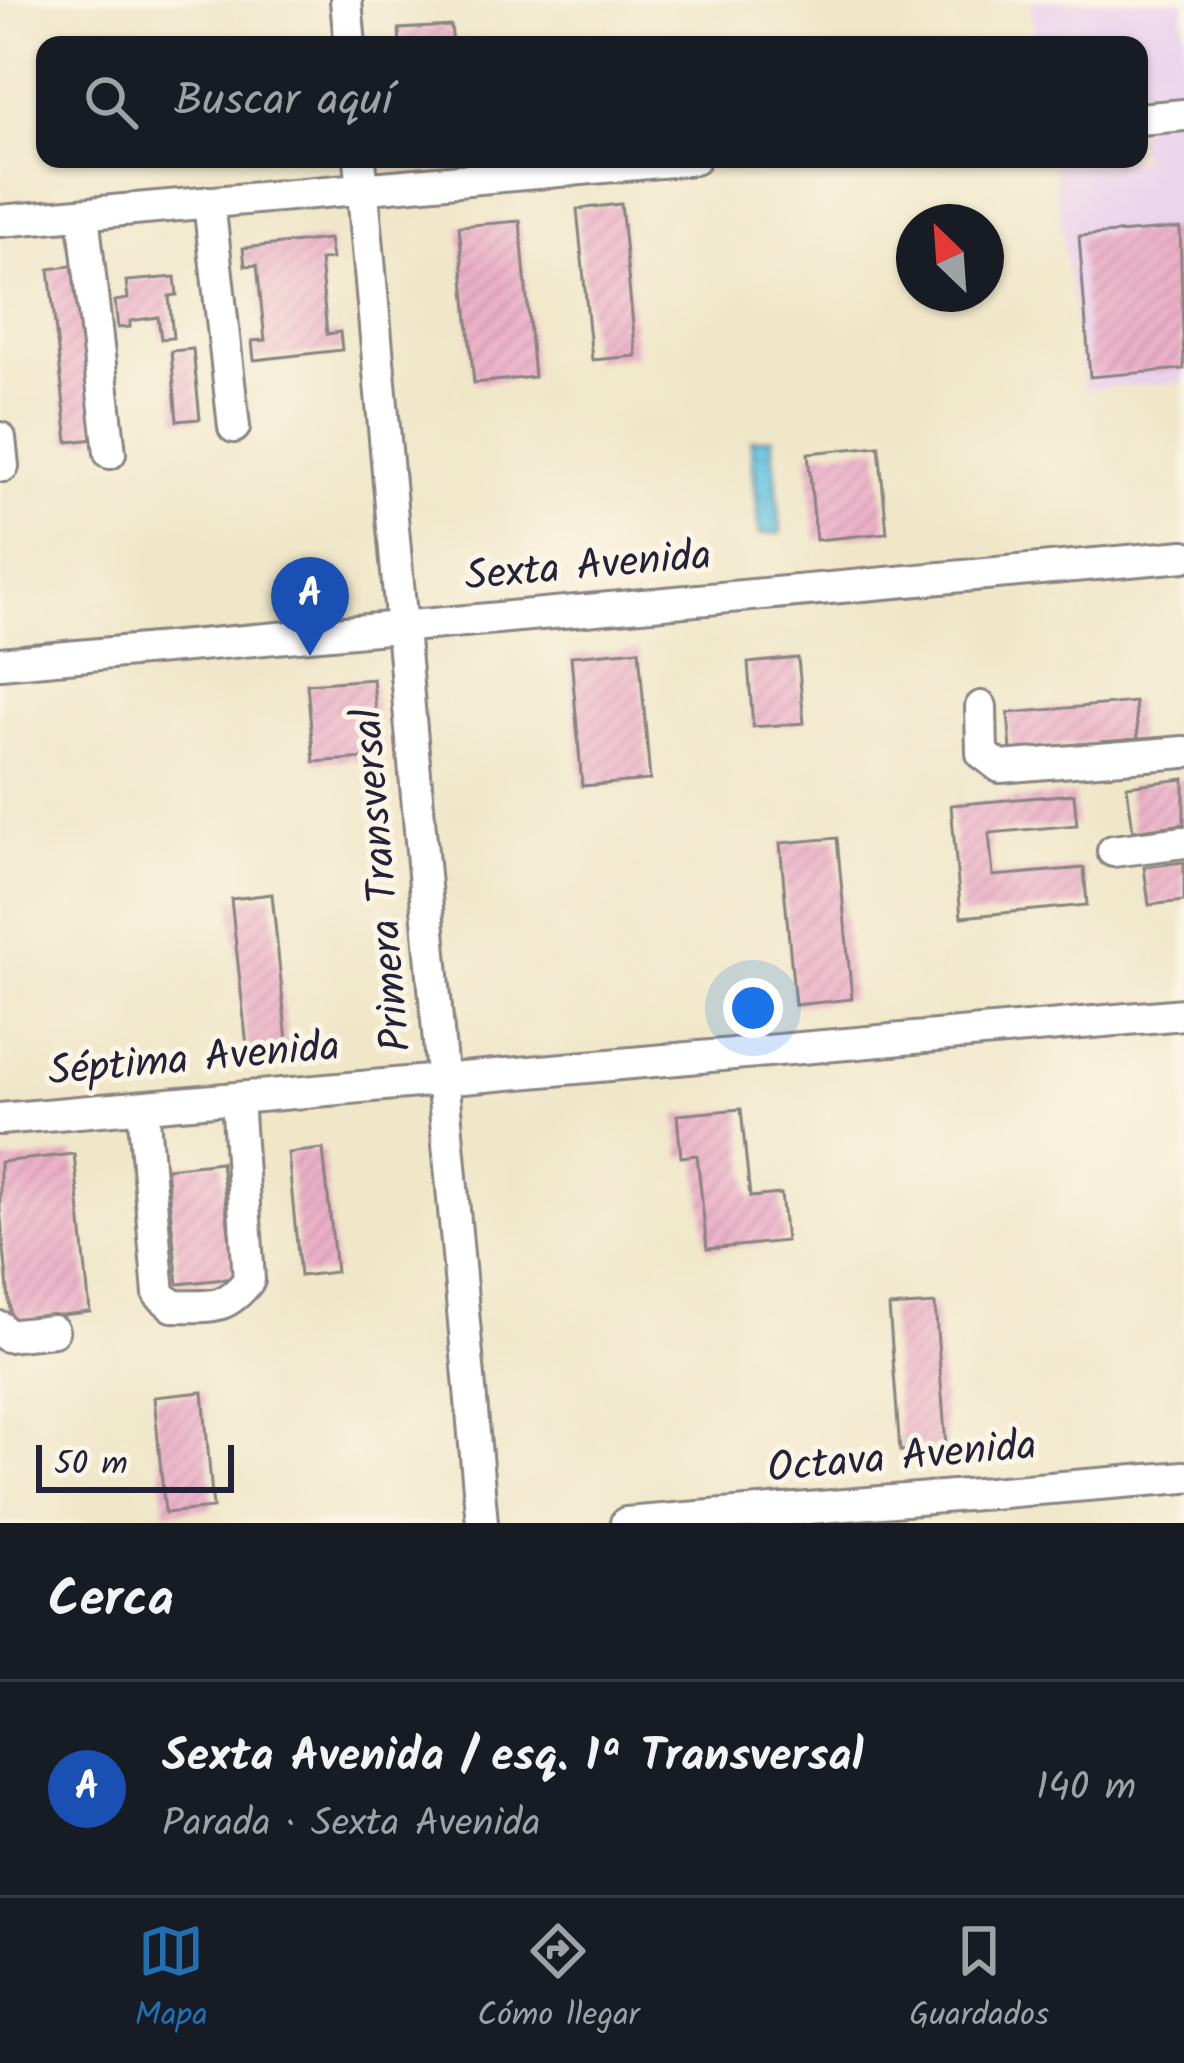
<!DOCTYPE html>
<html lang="es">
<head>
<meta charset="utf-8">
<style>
  body { margin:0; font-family:Kalam,sans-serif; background:#20242c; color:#f1f3f6 }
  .compass { position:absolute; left:896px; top:204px; width:108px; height:108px; border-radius:50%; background:#171b24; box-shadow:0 3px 9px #0004; rotate:335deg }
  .scale { position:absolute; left:36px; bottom:30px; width:198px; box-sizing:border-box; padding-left:12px; border:6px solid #22223b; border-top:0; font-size:33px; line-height:42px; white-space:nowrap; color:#22223b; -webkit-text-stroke:9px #fcf5e5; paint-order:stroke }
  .you { position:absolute; left:753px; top:1008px; width:42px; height:42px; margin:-30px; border:9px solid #fff; border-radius:50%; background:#1a73e8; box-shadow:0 0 0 18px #1a73e833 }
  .badge { display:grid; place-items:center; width:78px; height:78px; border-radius:50%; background:#1f6fb2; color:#fff; font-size:39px; font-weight:700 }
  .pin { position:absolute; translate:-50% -99px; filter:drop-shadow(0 3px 6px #0008) }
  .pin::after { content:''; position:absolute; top:63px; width:42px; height:36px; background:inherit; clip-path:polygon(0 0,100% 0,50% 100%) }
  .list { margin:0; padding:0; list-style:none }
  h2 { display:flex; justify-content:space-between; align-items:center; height:156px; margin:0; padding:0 48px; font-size:51px }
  h2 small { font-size:39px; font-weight:400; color:#9ea1a6 }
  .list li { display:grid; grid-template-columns:78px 1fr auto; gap:36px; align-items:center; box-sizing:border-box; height:216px; padding:0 48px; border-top:3px solid #363941 }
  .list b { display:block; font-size:45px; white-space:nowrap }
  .list p { margin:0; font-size:39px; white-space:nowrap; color:#9ea1a6 }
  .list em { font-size:39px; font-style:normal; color:#9ea1a6 }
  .icon { flex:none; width:66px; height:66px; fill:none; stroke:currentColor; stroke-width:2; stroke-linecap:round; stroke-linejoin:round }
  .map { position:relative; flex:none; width:1184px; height:1523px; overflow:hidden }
  .search { position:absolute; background:#171b24; box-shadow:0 3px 9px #0004; left:36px; right:36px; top:36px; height:132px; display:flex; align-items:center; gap:30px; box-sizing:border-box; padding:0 42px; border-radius:24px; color:#9ea1a6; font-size:45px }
  .sheet { height:372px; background:#171b24 }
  nav { display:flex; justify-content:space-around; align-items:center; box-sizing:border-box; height:168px; border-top:3px solid #363941; background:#171b24; font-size:33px; color:#9ea1a6 }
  nav a { display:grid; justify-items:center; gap:6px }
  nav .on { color:#1f6fb2 }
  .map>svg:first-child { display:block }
  .built { fill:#ead1ed }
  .water { fill:url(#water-ripples); stroke:#43738e; stroke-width:3 }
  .building { fill:url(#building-hatch) }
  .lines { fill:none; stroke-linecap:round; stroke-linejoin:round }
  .minor-casing { stroke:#898482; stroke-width:36 }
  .minor { stroke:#fff; stroke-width:30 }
  .labels { text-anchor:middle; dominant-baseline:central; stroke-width:10; stroke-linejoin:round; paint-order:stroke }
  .street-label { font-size:42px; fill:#22223b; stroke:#fcf5e5 }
</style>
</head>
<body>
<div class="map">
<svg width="1184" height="1523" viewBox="0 0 1184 1523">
  <defs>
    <pattern id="water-ripples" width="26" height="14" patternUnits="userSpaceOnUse" patternTransform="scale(3)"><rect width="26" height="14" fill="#64c4e2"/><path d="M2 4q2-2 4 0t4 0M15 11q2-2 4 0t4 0" fill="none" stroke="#56a8c3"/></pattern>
    <pattern id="building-hatch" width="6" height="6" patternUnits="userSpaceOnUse" patternTransform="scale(3)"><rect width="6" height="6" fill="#ecb0c8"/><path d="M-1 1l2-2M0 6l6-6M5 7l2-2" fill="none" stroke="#ca97ad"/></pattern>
  </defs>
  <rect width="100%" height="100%" fill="#fcf5e5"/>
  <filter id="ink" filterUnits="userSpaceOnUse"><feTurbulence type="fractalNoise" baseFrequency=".00833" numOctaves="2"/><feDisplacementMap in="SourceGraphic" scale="24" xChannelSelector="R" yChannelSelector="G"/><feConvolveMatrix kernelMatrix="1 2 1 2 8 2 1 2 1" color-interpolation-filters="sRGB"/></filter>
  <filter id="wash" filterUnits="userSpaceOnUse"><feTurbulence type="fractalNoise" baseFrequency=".004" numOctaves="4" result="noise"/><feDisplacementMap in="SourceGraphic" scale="48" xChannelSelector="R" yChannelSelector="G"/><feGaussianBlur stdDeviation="2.7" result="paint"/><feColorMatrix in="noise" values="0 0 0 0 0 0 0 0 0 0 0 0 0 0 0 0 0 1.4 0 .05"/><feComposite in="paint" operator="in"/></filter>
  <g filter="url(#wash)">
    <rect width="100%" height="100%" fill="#f0e7c9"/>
    <path class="built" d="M1030,0H1184V382L1084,389L1052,159H1139V45H1036Z"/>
    <path class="water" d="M772,438L781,533L760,534L751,440Z"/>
    <g id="blocks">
      <path class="building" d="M451,26L453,45H400L399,29Z
        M621,204L636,356L592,360L577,209Z
        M520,221L534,377L474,383L459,226Z
        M1180,228L1184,369L1090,377L1079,236Z
        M329,239L332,259L320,260L327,334L340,332L342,350L254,360L252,341L265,340L257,265L245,266L243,248Z
        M77,265L96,439L68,442L49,269Z
        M175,277L177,295L169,296L173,338L161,339L158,317L130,321V327L118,328L115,301L128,299L126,281Z
        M193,349L200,419L177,421L171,351Z
        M879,446L887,533L816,540L808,453Z
        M639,650L650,780L582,786L571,656Z
        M798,658L804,723L753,727L748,663Z
        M373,679L380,757L314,762L307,684Z
        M1135,702L1138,739L1011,750L1008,713Z
        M1184,779V824L1133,831L1127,786Z
        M1074,794L1077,825L989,833L993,876L1084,868L1087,905L961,917L951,805Z
        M837,838L852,999L795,1005L780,843Z
        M1184,862V901L1149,905L1144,867Z
        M272,894L288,1051L248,1056L231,899Z
        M741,1109L750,1197L781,1194L786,1241L707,1249L697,1155L681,1157L677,1115Z
        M323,1149L336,1272L300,1276L288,1153Z
        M74,1154L90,1312L11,1320L0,1209V1162Z
        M221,1162L234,1278L178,1284L166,1168Z
        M935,1304L946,1447L900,1451L889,1307Z
        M203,1392L213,1508L165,1513L154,1397Z"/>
    </g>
  </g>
  <g filter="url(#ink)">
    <use href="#blocks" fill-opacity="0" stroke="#898482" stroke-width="3"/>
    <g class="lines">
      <g class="minor-casing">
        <path id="minor" d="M346,0L350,45
          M1139,119L1184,115
          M360,159L482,1523
          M209,202L234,427
          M83,214L110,453
          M0,221L694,159
          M0,438L3,466
          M0,663L1184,556
          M981,707L982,753L1000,767L1184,752
          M1113,851L1184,842
          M143,1107L159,1294L173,1306C210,1306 225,1311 249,1280L237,1098
          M0,1119L1184,1014
          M0,1327L7,1336L53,1331
          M626,1523L1184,1477"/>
      </g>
      <use href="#minor" class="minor"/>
    </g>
  </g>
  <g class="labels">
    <g class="street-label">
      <text transform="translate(588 567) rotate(-5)">Sexta Avenida</text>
      <text transform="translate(383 880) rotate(-95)">Primera Transversal</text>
      <text transform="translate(194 1060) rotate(-5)">Séptima Avenida</text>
      <text transform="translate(902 1458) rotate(-5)">Octava Avenida</text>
    </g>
  </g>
</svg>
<svg class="compass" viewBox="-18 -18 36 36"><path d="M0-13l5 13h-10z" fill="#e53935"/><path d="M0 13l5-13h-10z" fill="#9ea1a6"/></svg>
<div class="scale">50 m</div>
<div class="you"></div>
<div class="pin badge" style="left:310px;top:656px;background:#1a4fb4">A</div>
<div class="search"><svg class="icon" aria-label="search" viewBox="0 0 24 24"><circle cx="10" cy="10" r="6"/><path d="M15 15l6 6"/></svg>Buscar aquí</div>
</div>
<section class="sheet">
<h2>Cerca<small></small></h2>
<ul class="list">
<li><span class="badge" style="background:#1a4fb4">A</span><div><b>Sexta Avenida / esq. 1ª Transversal</b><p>Parada · Sexta Avenida</p></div><em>140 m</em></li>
</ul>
</section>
<nav>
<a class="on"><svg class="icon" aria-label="map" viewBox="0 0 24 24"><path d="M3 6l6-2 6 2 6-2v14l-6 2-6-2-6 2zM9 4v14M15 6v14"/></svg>Mapa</a>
<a><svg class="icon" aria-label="directions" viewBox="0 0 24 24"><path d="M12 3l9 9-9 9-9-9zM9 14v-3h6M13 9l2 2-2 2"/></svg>Cómo llegar</a>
<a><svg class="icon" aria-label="saved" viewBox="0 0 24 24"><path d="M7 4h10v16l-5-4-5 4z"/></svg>Guardados</a>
</nav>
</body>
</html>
